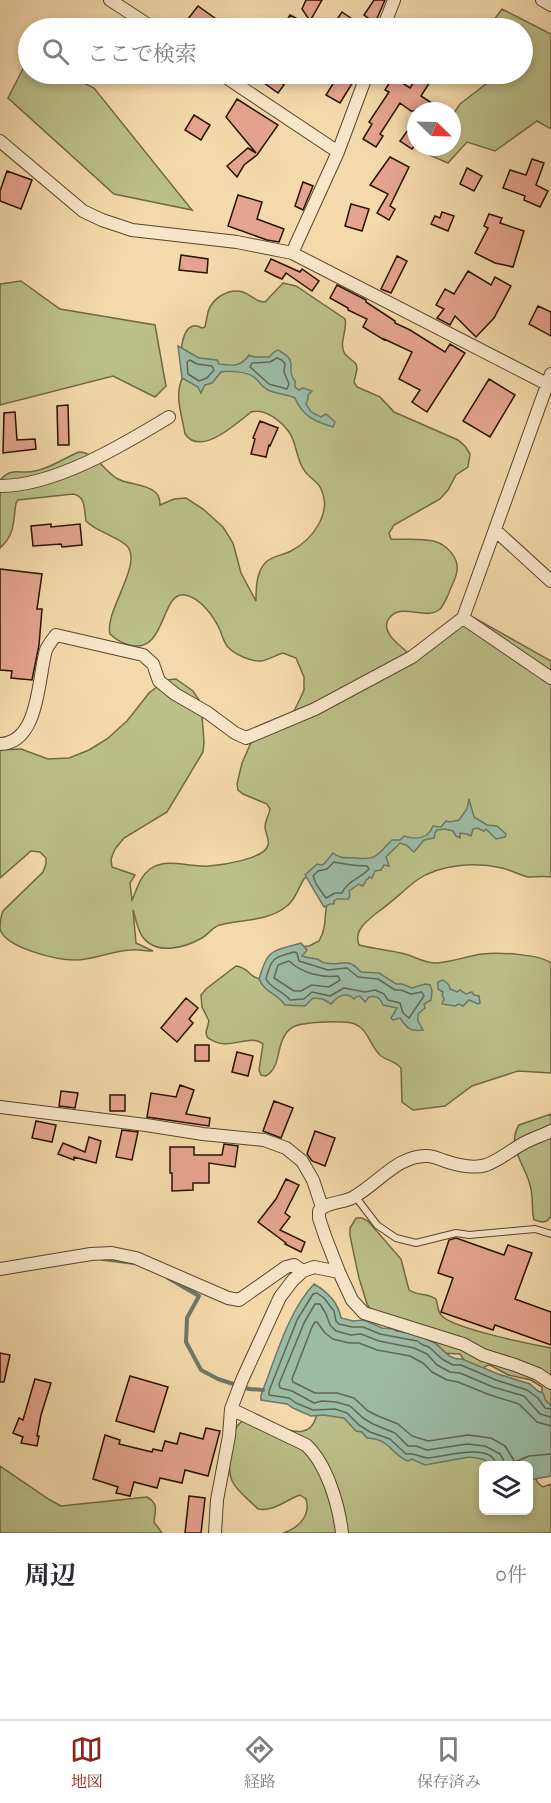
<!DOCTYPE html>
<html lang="ja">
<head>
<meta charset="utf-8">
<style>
  body { margin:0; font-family:"IM FELL Great Primer","Noto Serif JP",serif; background:#f7f7f7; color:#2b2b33 }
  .controls { position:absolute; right:18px; bottom:18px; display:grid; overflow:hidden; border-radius:9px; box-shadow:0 3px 9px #0003 }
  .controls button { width:54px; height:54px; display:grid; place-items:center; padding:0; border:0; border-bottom:2px solid #e1e1e2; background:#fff; color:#2b2b33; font:30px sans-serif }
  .compass { position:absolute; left:407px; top:102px; width:54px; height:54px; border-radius:50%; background:#fff; box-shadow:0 3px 9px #0003; rotate:113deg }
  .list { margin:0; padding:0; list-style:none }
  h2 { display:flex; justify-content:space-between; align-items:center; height:78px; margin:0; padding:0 24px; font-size:26px }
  h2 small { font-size:20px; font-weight:400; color:#7c7c81 }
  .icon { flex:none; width:33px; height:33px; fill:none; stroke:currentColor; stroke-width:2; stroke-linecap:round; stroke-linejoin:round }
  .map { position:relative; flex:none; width:551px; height:1533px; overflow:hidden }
  .search { position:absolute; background:#fff; box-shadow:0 3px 9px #0003; left:18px; right:18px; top:18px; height:66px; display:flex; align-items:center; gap:15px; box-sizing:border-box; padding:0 21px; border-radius:33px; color:#7c7c81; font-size:22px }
  .sheet { height:186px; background:#fff }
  nav { display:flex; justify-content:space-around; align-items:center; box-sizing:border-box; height:84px; border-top:2px solid #e1e1e2; background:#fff; font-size:16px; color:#7c7c81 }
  nav a { display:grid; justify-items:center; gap:3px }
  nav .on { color:#8f2418 }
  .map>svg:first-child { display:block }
  .green { fill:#bbbf89; stroke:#726846; stroke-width:1.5 }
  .water { fill:#9cbba5; stroke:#6e7764; stroke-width:1.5 }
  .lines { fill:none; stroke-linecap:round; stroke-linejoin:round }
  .shore { stroke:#626654; stroke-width:1.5 }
  .stream { stroke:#6e7764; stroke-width:4 }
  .building { fill:#e5a48f; stroke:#281203; stroke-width:1.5 }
  .service-casing { stroke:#5b442d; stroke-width:8 }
  .minor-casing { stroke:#5b442d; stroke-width:14 }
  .service { stroke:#f7e6c8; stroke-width:6 }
  .minor { stroke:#f7e6c8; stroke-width:12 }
</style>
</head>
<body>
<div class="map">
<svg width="551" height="1533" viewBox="0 0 551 1533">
  <rect width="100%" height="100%" fill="#f3d9ab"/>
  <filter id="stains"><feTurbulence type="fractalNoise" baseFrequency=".00333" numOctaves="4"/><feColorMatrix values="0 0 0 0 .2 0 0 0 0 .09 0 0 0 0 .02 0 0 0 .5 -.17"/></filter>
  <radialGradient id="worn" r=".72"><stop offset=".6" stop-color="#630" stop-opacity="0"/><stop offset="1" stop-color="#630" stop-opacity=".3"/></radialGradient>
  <path class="green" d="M502,9L551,34V129L537,121L495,151L467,142L448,163L427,154L432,147H452V116L460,104L499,74H522V28H488Z
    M28,59V74H66L94,88L192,210L114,194L8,98Z
    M21,281L60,309L155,325L166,386L155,397L113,376L0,405V284Z
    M283,283L296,286L345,319C348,329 338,344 345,354C348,358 353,360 356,364L357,369L354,382L357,387L380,397L394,412L458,440L465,446L470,454L468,467L456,475L448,490L440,499L394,525L389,533L391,539C405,540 419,538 433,541C446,544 459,557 457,571C456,579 451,586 449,593C446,599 444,605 440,609C426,622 399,600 388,620C381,633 400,645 408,653L467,616H471L551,661V877C543,876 535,877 528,877C519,875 511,870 502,868C475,862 440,864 417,880C404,890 392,902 378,912C368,920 353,930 359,945C374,949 390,950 405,954C416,957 424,963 436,963C452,962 467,956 482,954C498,952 539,954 551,963V1073L518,1071L472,1086L445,1106L413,1110L402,1102L401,1068C395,1061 388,1061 381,1056C370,1047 369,1030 355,1024C345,1020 306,1022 295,1026C291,1028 287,1031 285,1035C276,1048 281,1067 266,1076L261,1075L259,1070L263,1044C249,1032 227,1054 207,1037L206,1032L209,1021L202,1007L201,995L206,989L236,966C251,968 246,977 264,980L343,991L425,996L300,959V947L309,946L319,941C328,925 323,916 328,900L315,870C312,873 307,876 304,879C298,888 296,899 287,906C267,922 243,919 220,925C212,927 209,934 202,938C184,948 156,956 142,936C137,928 136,919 133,910L136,943L153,951C146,951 137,949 130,950C111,951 94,960 75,960C57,960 5,948 0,929C0,922 1,916 3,911L43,872L46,864V858L40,852L31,851L0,878V750L21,749L48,759L69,758L89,750L107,739L127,721L149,693L166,680L176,679L193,691L199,700L202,716L204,742L203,752L167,812L124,838L115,849L111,859L112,867L135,875L130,883L132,900C137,890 139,877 150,869C167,857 190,868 209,866C222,865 265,859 268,845C270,839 265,833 265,827C265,821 269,815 270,809L267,804L243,794L238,790L237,784L242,763L253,738L294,711L300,699L304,690V677L296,658L283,653C276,655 268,660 261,661C251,662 234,654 228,647C224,643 222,635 220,630C214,617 201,598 185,595C160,591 167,655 129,645C122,643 115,639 110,634C104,611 145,562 126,545C114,535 97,532 86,521C84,510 86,496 73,494L18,500L16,503C13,522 15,535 0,548V480C13,466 19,475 35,471C51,468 64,458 79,452C95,452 105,472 118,479C129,485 145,483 155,492C159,495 160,499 160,505L174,499L186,498L203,509L223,527L233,543L241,573L256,601C256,589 256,572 266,562C272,556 284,555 291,551C312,540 334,512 320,487C316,480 308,477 304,470C296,459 297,443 289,432C281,421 265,408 251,412C237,423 201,457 185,434C182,415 173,393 184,375L234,369L249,371L303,396L248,366L217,370L181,352C182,340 186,319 202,328L205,327C206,322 207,317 208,312C212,298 229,288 243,292C252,295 255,302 265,302Z
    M551,1114V1216L547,1221L542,1222L534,1220L533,1215C532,1205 533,1194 530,1185C525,1165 506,1145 519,1125Z
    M356,1218H362L368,1221L401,1259L409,1290C418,1296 428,1293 436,1299C438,1305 437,1311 442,1316C455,1329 530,1344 551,1348V1407L542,1396V1387L531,1380L508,1375L490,1365L486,1366L482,1369L466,1363L460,1354L441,1353L434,1346L376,1318L367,1304L359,1278L350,1236V1228Z
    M318,1410L464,1454L494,1459L497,1465L484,1466V1510H528V1480L534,1475L538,1483L543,1487L551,1484V1533H283C299,1528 311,1515 306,1499L300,1495C286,1500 273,1512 258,1509C238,1489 225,1485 231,1454C232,1447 232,1438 235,1431C243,1404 285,1436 303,1431C313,1429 316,1419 318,1410Z
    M0,1466L50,1500L61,1506L147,1497C159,1504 155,1510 154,1522L162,1533H0Z"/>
  <path class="water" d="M178,346L199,358L217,360L219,364C233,366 241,367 249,355L254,357H269L274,352L278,350C281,352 285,354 287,356C296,365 286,370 295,381V387L299,390L303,388L312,391L308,395V399L306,404L311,412L321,417L326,414L335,422L333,427C316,422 302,416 295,398C287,394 276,394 268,390C262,387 259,381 254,377C247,372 229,370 221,372L212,383L205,385L201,393L198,387L182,378Z
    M469,799L474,817L487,825L497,826L506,834L505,837L496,839L486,829L484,831L477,828L473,829L471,836L467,834L460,833V838L456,836L453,831L445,829L437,830L435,833L434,838L424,840L414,852L406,845L400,843L386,857L389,866L384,865L381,870L375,871L372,878L369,877L368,879L366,880L363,886L359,884L349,891L350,896L348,899H337L334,901V904H330L324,907L305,875L317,864L321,865L324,864L333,853C341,860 348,857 356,858C378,861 378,853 392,840H400L404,836C416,840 428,839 433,826L441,827L446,821L450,822L459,820L467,809Z
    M301,943L307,950L302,956C307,958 312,958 317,959C320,960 322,963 325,963C342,967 346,955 361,972L379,973L396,984H402L412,988L425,984L430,985L432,991L431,1000L424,1004L425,1008L418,1014V1021L423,1030C410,1032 407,1028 400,1018L393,1020L391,1018L397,1008L383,1005C380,998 377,995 369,997L365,1002L360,996L356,997L354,999C346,991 338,996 331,1004L323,999L313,998L305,1006L285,1005C278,994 264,992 259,979C268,948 271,952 301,943Z
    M443,980L449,985L450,989L457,992L460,990L466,994L472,992L474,995L479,996L480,1003L478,1004L469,1000L463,1006L459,1004L455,1006L442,1004L444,999L442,995L443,992L438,989V982Z
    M314,1284C328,1292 338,1302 341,1318L353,1321L364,1320L382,1328L394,1329L396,1331C410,1332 422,1336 433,1342C444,1348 447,1360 462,1359L498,1374L530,1384L538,1391L543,1393L546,1401L551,1405V1476L529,1480L528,1466L493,1465L483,1459L469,1457L425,1465L412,1459L408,1461C391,1455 391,1439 367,1438L362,1432L356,1431L344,1418L323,1415L311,1416L293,1408L287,1404L261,1400V1395C275,1360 288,1311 314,1284Z"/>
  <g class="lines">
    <path class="shore" d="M277,358L282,360L285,364L284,372L289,384L287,389L269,384L250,367L252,363L270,362Z
      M190,360L197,364L212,366L214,370L207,378L199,381L188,374L187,362Z
      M334,862C345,864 355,866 367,866L369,869C361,878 347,881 342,893H335L326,898L316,884L313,876L318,871L327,869Z
      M294,952L297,953L299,961L328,970L347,968L358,977L378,979L395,990H401L411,994L422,992L424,996L409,1018L403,1013L400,1003L388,1000L384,994L375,990L365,992L344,988L330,996L312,992L304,999L290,1000C283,991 271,989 266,979C271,958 274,957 294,952Z
      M289,961C302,973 321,978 338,976L340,980L329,987L312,985L301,991H294L274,978L278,965Z
      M551,1426L537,1422L519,1404L490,1395L458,1382L447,1380L432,1372L423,1363L410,1356L377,1350L359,1343H349L333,1339L325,1333L317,1322H315L312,1327L292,1379L293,1382L315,1393H337L354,1398L368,1411L378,1416L398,1424L412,1436L428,1441L468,1435L491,1438L505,1446L515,1462L529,1456L551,1454
      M496,1466C494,1441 443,1457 428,1458C420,1458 415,1452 406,1454L390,1439L370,1432L359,1425L347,1413L335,1409L313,1410L296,1403L289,1398L269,1395V1391L297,1320L313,1294L317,1293L324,1298L334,1311L336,1321L339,1324L352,1327H363L380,1334L417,1341L423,1345L429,1347L442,1359L453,1365H461L496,1380L527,1390L538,1398L545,1408L551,1409
      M504,1466L503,1459L500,1454L485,1446L467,1444L427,1450L416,1446H408L395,1433L373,1424L363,1418L350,1406L336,1402L322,1401L314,1403L292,1391L280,1388L279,1384L304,1323L315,1304H320L326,1314L330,1325L336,1331L351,1335L361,1334L379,1341L414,1348L427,1354L437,1365L450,1372L460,1373L493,1387L524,1396L540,1414L551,1417"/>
    <path class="stream" d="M103,1259L134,1263
      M168,1278L199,1296L187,1318L186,1342L201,1370L218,1379L249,1389L263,1390"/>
  </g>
  <path class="building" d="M306,0H322L310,21L302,9Z
    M374,0H385L375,23L364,15Z
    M198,6L216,19L209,28H181Z
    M342,12L355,21L350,28H331Z
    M290,15L314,28H282Z
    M265,74H268L284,85L278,93L260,80Z
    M339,74H358L340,103L326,95Z
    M419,74H435L421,96L444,111H411L400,103L380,134L383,136L376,147L363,139L372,124L369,122L389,92L385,90L393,77L410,88Z
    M237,99L278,125L257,155L244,165L237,177L227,166L248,148L256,153L226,117Z
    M194,115L210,125L201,140L185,130Z
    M416,119V144L412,149L400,141Z
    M390,157L409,167L390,206L395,209L389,220L377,213L388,194L370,185Z
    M532,159L544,163L536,185L548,191L540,207L524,200L525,196L503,188L510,170L526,175Z
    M467,168L482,176L474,191L460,184Z
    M7,171L32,180L21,209L0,201V191Z
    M303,182L313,186L303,210L295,206Z
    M238,195L262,202L257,219L284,229L279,242L267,240L228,226Z
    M351,204L369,209L362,231L345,226Z
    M442,212L454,216L448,231L431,224L435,216L440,218Z
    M489,214L502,218L500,223L524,231L513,267L495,263L475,253L488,228L484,226Z
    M181,255L208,259L207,273L179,270Z
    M397,256L407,261L391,293L381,289Z
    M271,259L300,272L302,269L319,281L312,291L286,273L282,279L275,276L265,271Z
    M468,271L491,285L495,277L511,286L494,318L476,337L455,316L450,325L437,318L444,309L436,305L445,289L454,294Z
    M337,285L366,300V302L395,321V323L410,330L445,352L450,344L465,353L427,412L412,402L420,390L399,379L412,352L384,339V340L363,327L367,319L348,310V308L330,298Z
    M538,306L551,312V336L529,324Z
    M489,379L515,395L490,437L463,421Z
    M68,405L69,445H58L57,406Z
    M15,412L17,440L35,439L36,449L3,453L4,413Z
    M260,421L278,428L270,446L269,445L266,457L251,454L255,439L253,438Z
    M51,524V527L80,524L82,545L62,547L61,544L33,546L31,526Z
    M0,569L42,574L37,609H42L39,645L32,680L11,678L12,671L0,670Z
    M186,998L198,1008L189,1019L193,1023L177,1042L161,1028Z
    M195,1045H209V1061H195Z
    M237,1052L253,1056L248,1076L232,1072Z
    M180,1085L194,1090L186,1114L210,1118L209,1126L147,1117L151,1093L176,1097Z
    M61,1091L78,1093L75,1108L59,1106Z
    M110,1095H125V1111H110Z
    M274,1101L293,1108L281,1138L263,1131Z
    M36,1121L56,1125L52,1142L32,1138Z
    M122,1130L138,1132L132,1160L116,1157Z
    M315,1131L335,1138L325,1166L312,1161L307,1154Z
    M89,1137L101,1141L96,1163L74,1157V1160L58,1154L63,1143L85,1152Z
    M224,1144L238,1146L235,1167L209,1163V1183H193V1190L172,1191V1173H170V1147H194V1155H222Z
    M286,1179L299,1185L285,1213L290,1217L280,1230L305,1242L301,1252L285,1244L286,1243L258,1222L276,1199Z
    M456,1238L504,1255L508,1245L532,1253L515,1299L551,1312V1345L495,1325L493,1330L441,1312L453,1278L438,1273L449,1240Z
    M0,1353L10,1355L4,1382H0Z
    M130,1376L168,1387L154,1432L116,1421Z
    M35,1379L51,1383L41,1415L37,1436H39L37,1446L21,1443L23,1437L13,1433L19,1418L23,1420Z
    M206,1428L220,1431L208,1476L185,1470L182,1483L160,1478L157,1488L134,1482L130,1496L116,1493L118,1487L93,1479L105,1435L120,1440L119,1444L152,1452L153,1449L162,1451L165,1441L177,1444L180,1433L203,1439Z
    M189,1496L205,1498L201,1533H185Z"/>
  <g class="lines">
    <g class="service-casing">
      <path id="service" d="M355,1196L377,1225L396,1238L416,1243L456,1233L469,1235L535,1229L551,1234"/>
    </g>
    <g class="minor-casing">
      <path id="minor" d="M110,0L153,28
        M542,0L551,5
        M383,28L394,0
        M221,74L338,152
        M0,141L83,211L102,220L132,230L237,242L292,253L547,384
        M292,253L338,152L367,74
        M0,486C55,486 123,445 169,417
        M495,530L551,581
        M463,618L551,678
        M0,744C40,743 38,676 46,650C48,645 53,639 56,635L143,655L153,664L159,681L175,694L208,713L235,733L246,738L315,709L412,657L463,618L551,374
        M0,1107L146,1125L203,1134L264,1140L286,1148L302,1161L313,1180L322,1207
        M551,1131C543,1135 534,1138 526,1142C512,1149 500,1160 486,1165C473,1169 457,1165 445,1161C439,1159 433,1156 428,1156C398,1154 377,1185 352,1198C342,1203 326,1202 319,1211V1218L325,1236L339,1272L352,1300L364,1313L463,1344L483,1355L515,1365L538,1374L551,1383
        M0,1269L91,1254L112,1253L136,1258L228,1298L239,1300L286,1267L294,1265L303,1271
        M231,1409L306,1445C327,1464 339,1506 342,1533
        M215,1533L217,1500L229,1436L231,1409L242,1380L280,1297L293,1280L303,1271L314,1267L339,1272"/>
    </g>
    <use href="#service" class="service"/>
    <use href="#minor" class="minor"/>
  </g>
  <rect width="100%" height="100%" filter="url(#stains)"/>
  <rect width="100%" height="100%" fill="url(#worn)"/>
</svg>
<div class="controls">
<button><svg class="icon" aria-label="layers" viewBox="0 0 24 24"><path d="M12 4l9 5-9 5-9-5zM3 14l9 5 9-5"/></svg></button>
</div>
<svg class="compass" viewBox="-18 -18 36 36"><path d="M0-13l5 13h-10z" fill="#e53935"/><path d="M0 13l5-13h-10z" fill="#7c7c81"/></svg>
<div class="search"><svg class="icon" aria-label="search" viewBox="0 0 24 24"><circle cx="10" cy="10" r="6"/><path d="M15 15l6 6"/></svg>ここで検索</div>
</div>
<section class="sheet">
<h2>周辺<small>0件</small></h2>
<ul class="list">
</ul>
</section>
<nav>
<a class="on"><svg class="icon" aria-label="map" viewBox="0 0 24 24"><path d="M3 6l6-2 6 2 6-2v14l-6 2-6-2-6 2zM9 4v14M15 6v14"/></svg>地図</a>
<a><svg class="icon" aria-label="directions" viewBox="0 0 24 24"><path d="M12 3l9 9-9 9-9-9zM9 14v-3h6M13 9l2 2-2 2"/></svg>経路</a>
<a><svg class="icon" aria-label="saved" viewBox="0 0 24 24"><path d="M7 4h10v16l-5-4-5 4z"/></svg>保存済み</a>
</nav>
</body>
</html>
